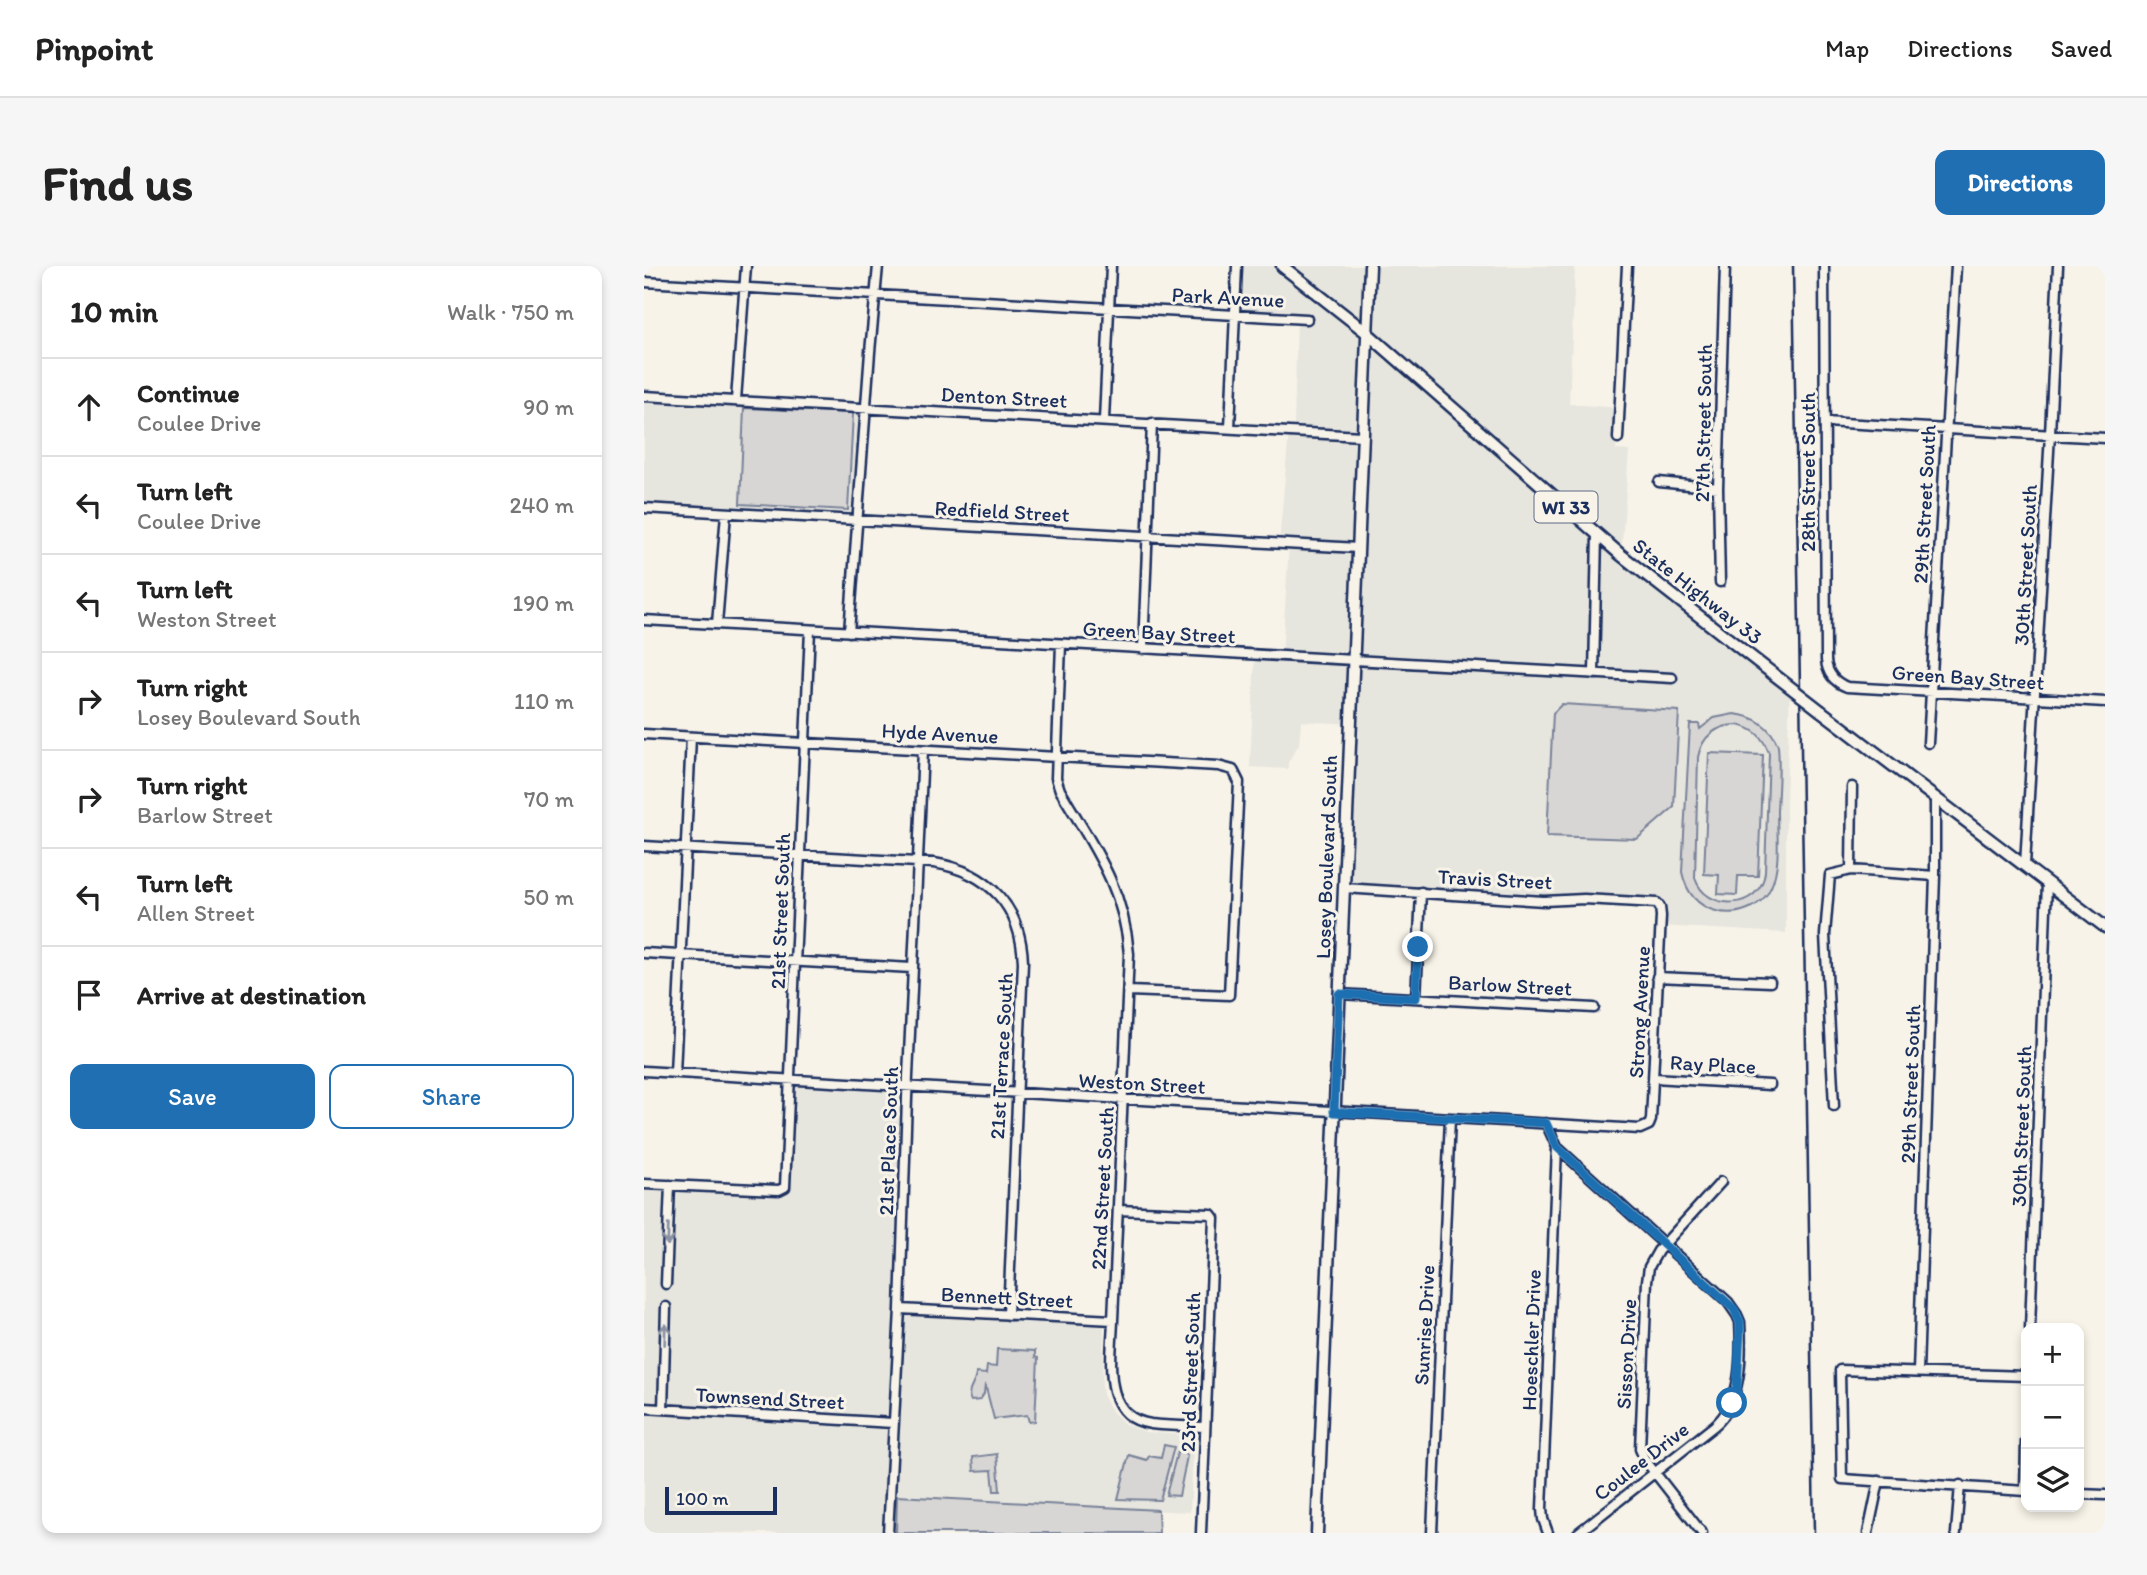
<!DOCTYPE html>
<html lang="en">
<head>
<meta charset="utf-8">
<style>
  body { margin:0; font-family:Itim,sans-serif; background:#f6f6f6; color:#222 }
  .controls { position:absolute; right:21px; bottom:21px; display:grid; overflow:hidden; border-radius:14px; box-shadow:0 4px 10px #0003 }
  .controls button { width:63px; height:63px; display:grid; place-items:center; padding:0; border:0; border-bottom:2px solid #e0e0e0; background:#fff; color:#222; font:35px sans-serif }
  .scale { position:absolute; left:21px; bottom:18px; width:112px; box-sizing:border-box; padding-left:7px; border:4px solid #1b2f5e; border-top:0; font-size:19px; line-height:24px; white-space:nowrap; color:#1b2f5e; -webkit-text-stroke:5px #f7f3e8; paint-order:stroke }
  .stop { position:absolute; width:21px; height:21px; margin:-16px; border:5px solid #1f6fb2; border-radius:50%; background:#fff }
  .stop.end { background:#1f6fb2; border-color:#fff; box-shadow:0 2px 7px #0008 }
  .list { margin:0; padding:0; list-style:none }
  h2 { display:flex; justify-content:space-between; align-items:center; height:91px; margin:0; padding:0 28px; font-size:30px }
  h2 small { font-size:23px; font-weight:400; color:#767676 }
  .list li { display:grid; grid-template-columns:46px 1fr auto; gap:21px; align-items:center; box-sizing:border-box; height:98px; padding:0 28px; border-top:2px solid #e0e0e0 }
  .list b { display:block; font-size:26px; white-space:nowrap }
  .list p { margin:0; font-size:23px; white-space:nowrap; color:#767676 }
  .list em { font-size:23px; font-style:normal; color:#767676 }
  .actions { display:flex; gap:14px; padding:21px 28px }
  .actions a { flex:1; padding:16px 0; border:2px solid #1f6fb2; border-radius:14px; text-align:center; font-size:24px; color:#1f6fb2 }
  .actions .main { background:#1f6fb2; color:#fff }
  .icon { flex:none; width:38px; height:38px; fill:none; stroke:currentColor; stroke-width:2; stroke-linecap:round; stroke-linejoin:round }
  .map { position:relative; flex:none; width:1461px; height:1267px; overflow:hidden; border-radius:14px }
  header { display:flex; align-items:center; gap:42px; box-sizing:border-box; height:98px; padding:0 35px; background:#fff; border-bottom:2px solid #e0e0e0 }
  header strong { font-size:33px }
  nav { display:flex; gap:38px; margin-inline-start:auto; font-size:24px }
  .intro { display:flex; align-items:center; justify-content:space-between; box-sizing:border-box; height:168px; padding:0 42px }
  h1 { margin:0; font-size:49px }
  .button { padding:18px 32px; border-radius:14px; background:#1f6fb2; color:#fff; font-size:24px; font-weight:700 }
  main { display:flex; gap:42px; padding:0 42px }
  aside { flex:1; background:#fff; border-radius:14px; box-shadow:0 4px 10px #0003 }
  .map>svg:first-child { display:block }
  .built { fill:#e6e5de }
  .green { fill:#d7d6d4; stroke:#798299; stroke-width:2; fill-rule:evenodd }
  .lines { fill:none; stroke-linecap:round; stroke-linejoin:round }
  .minor-casing { stroke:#1b2f5e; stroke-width:13 }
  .major-casing { stroke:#1b2f5e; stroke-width:15 }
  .minor { stroke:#f7f3e8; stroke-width:8 }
  .major { stroke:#f7f3e8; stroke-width:10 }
  .rail { stroke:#1b2f5e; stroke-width:2.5 }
  .major-bridge-casing { stroke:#1b2f5e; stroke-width:15; stroke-linecap:butt }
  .major-bridge { stroke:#f7f3e8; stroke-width:10 }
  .oneway { stroke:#8991a3 }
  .route { stroke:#1f6fb2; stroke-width:9 }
  .labels { text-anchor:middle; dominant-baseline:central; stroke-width:6; stroke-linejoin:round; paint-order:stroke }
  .shield { fill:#f7f3e8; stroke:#5d6a87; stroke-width:2 }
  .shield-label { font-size:19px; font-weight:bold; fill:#1b2f5e }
  .street-label { font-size:21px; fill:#1b2f5e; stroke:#f7f3e8 }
</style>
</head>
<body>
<header>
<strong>Pinpoint</strong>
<nav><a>Map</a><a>Directions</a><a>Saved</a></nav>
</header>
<div class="intro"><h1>Find us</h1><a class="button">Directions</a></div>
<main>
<aside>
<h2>10 min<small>Walk · 750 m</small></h2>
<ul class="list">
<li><svg class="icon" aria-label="ahead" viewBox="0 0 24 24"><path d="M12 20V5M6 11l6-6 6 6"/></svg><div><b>Continue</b><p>Coulee Drive</p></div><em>90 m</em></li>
<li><svg class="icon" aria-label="left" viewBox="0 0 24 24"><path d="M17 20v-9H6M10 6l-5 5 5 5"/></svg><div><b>Turn left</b><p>Coulee Drive</p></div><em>240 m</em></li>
<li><svg class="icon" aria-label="left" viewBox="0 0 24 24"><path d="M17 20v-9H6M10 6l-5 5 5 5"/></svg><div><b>Turn left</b><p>Weston Street</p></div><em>190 m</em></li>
<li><svg class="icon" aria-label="right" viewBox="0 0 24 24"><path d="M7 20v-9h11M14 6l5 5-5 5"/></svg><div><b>Turn right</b><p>Losey Boulevard South</p></div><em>110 m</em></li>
<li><svg class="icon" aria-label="right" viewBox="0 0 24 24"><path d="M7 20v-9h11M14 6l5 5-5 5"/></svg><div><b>Turn right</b><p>Barlow Street</p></div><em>70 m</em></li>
<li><svg class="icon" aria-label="left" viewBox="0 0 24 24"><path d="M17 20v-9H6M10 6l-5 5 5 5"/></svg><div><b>Turn left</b><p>Allen Street</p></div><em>50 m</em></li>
<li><svg class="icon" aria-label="arrive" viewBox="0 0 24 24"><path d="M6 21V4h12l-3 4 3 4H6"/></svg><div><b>Arrive at destination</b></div></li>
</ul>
<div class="actions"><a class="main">Save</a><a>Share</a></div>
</aside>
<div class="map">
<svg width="1461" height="1267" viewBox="0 0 1461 1267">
  <rect width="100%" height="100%" fill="#f7f3e8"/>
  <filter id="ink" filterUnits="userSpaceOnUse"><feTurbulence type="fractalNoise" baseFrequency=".0143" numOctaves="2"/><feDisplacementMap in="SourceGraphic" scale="14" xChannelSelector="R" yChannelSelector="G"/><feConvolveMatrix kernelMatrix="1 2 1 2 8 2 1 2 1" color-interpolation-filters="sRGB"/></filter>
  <g filter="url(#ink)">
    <path class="built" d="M593,0H931L925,138L976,142L972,184L985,185L977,289L1146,421L1142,535V667L1017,660L1016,641L1001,637L700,622L707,458L657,455L655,478L644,496V503L606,501L611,389L638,390L645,279L635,278L645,165H651L650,159L653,53L591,49Z
      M0,130L221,141L213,254L0,242Z
      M147,814L263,821L244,1267H0V917L141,920Z
      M263,1048L460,1059L458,1119L459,1129L468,1145L481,1158L502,1166L550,1170L546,1246L319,1235L253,1230L261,1052Z"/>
    <path class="green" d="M100,142L209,147L204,244L96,238Z
      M918,438L1035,445L1030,541L993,573L903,570L909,447Z
      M1090,448C1110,450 1127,460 1134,480C1136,501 1134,524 1133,545C1133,569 1137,599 1127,621C1119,641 1093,651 1072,645C1053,640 1042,625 1038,606L1046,458H1055L1056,463L1070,452ZM1093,459C1110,462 1119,471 1125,487L1121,606C1117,644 1062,647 1051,612L1054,491C1058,470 1073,459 1093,459Z
      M1065,487L1119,489L1114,610H1094L1093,629L1074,628L1075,609L1060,608Z
      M353,1083L391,1085V1091L394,1092L391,1155L385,1156L383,1149L350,1153L341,1118L340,1128L336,1134L327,1135C321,1125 332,1118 332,1107L342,1108L343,1100L352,1101Z
      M520,1179L530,1181L516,1234L474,1233L485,1189L503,1194L505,1190L517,1192Z
      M538,1186L543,1190L535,1230L522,1229L533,1187Z
      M353,1188L356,1225H350L348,1204L330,1205L329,1191Z
      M253,1230L514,1244L515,1267H252Z"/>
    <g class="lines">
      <g class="minor-casing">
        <path id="minor" d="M1180,0L1182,394C1183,407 1190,416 1203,421L1461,436
          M0,16L663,53
          M0,130L718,170
          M92,134L102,0
          M460,154L467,0
          M1181,156L1461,172
          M586,162L593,0
          M974,172L983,0
          M1015,216L1074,222
          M0,242L714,282
          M1076,316L1074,222L1081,0
          M0,354L1028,412
          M73,358L82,247
          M205,366L226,86L234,0
          M417,378L412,512L416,524C449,580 480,621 485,688L469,1054C468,1091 456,1151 507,1158C525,1160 543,1160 561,1161
          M499,383L508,157
          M950,408L953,268
          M0,468L574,500L589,504L595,516L585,729L485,725
          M1284,477L1312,0
          M0,580L290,597C345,606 377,641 379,696L364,1049
          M1381,599L1406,168L1414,0
          M1207,604L1208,521
          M0,687L268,702
          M1013,711L1126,716
          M695,728L950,742
          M772,732L777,626
          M0,805L996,863L1005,859L1007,854L1017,650L1016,641L1013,637L940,633L900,635L700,622
          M31,807L47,471
          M1010,812L1126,819
          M1190,840L1181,669L1186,609L1207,604L1291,610
          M902,857L913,881L1084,1036L1093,1049L1096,1056C1098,1089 1098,1137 1070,1160L934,1267
          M0,918L135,924L141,921L166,364
          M475,944L567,948L570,952L557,1267
          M22,1018L26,919
          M256,1043L469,1054
          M1386,1062L1403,617
          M1274,1106L1291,610V531
          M1382,1110L1196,1104L1198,1213L1382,1225
          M0,1142L249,1157
          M19,1143L22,1041
          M1381,1225L1382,1175
          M1435,1228L1461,1229
          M244,1267L256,1043L263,832L279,484
          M788,1267L806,852
          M904,1267L899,1253L898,1243L913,881
          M1058,1267L1001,1194L996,1183L1003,1015L1005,1001L1014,985L1077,916
          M1224,1267L1235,1215
          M1312,1267L1316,1219"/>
      </g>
      <g class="major-casing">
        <path id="major" d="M638,0L722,66L977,289L1128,407
          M1177,445L1461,661
          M673,1267L726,0"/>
      </g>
      <use href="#minor" class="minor"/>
      <use href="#major" class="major"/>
      <path class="rail" d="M1149,0L1170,1267"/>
      <g class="major-bridge-casing">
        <path id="major-bridge" d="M1128,407L1177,445"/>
      </g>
      <use href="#major-bridge" class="major-bridge"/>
    </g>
    <defs><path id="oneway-shaft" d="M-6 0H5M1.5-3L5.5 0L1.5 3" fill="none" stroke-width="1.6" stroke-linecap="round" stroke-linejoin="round" transform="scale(1.75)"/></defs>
    <g class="oneway">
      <use href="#oneway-shaft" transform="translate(24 969) rotate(92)"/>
      <use href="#oneway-shaft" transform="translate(21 1068) rotate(-88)"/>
    </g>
  </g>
  <g class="lines" filter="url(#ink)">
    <path class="route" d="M774,681L772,732L695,728L690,846L902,857L913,881L1090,1043L1096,1056V1064L1093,1122L1088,1137"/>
  </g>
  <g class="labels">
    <rect class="shield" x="890.5" y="225.5" width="63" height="31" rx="5"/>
    <g class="shield-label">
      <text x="922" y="241">WI 33</text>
    </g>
    <g class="street-label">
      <text transform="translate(584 31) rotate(3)">Park Avenue</text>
      <text transform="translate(360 131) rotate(3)">Denton Street</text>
      <text transform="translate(1059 157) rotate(-89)">27th Street South</text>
      <text transform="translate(1163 206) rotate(-90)">28th Street South</text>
      <text transform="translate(1280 238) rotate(-87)">29th Street South</text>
      <text transform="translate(358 245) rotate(3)">Redfield Street</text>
      <text transform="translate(1381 299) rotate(-87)">30th Street South</text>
      <text transform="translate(1054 325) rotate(38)">State Highway 33</text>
      <text transform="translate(515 366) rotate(3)">Green Bay Street</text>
      <text transform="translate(1324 411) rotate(4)">Green Bay Street</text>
      <text transform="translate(296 467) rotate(3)">Hyde Avenue</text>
      <text transform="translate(682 591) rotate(-88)">Losey Boulevard South</text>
      <text transform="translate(851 613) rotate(3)">Travis Street</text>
      <text transform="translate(136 645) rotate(-88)">21st Street South</text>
      <text transform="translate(866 719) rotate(3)">Barlow Street</text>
      <text transform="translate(995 746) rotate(-87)">Strong Avenue</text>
      <text transform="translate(357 790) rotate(-87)">21st Terrace South</text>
      <text transform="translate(1069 798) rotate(3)">Ray Place</text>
      <text transform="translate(498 817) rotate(3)">Weston Street</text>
      <text transform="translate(1266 818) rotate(-88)">29th Street South</text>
      <text transform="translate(1377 860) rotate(-88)">30th Street South</text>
      <text transform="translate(244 875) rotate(-88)">21st Place South</text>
      <text transform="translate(458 922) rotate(-87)">22nd Street South</text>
      <text transform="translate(363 1031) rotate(3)">Bennett Street</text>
      <text transform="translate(780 1059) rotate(-87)">Sunrise Drive</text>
      <text transform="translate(887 1074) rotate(-88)">Hoeschler Drive</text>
      <text transform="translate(982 1088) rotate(-87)">Sisson Drive</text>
      <text transform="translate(546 1106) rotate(-88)">23rd Street South</text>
      <text transform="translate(126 1132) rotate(3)">Townsend Street</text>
      <text transform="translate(997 1195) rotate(-38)">Coulee Drive</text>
    </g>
  </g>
</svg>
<div class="controls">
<button>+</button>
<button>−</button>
<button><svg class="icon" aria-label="layers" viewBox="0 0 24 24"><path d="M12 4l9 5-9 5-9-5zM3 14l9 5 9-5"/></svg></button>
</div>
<div class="scale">100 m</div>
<div class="stop" style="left:1088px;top:1137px"></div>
<div class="stop end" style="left:774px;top:681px"></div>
</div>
</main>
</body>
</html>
